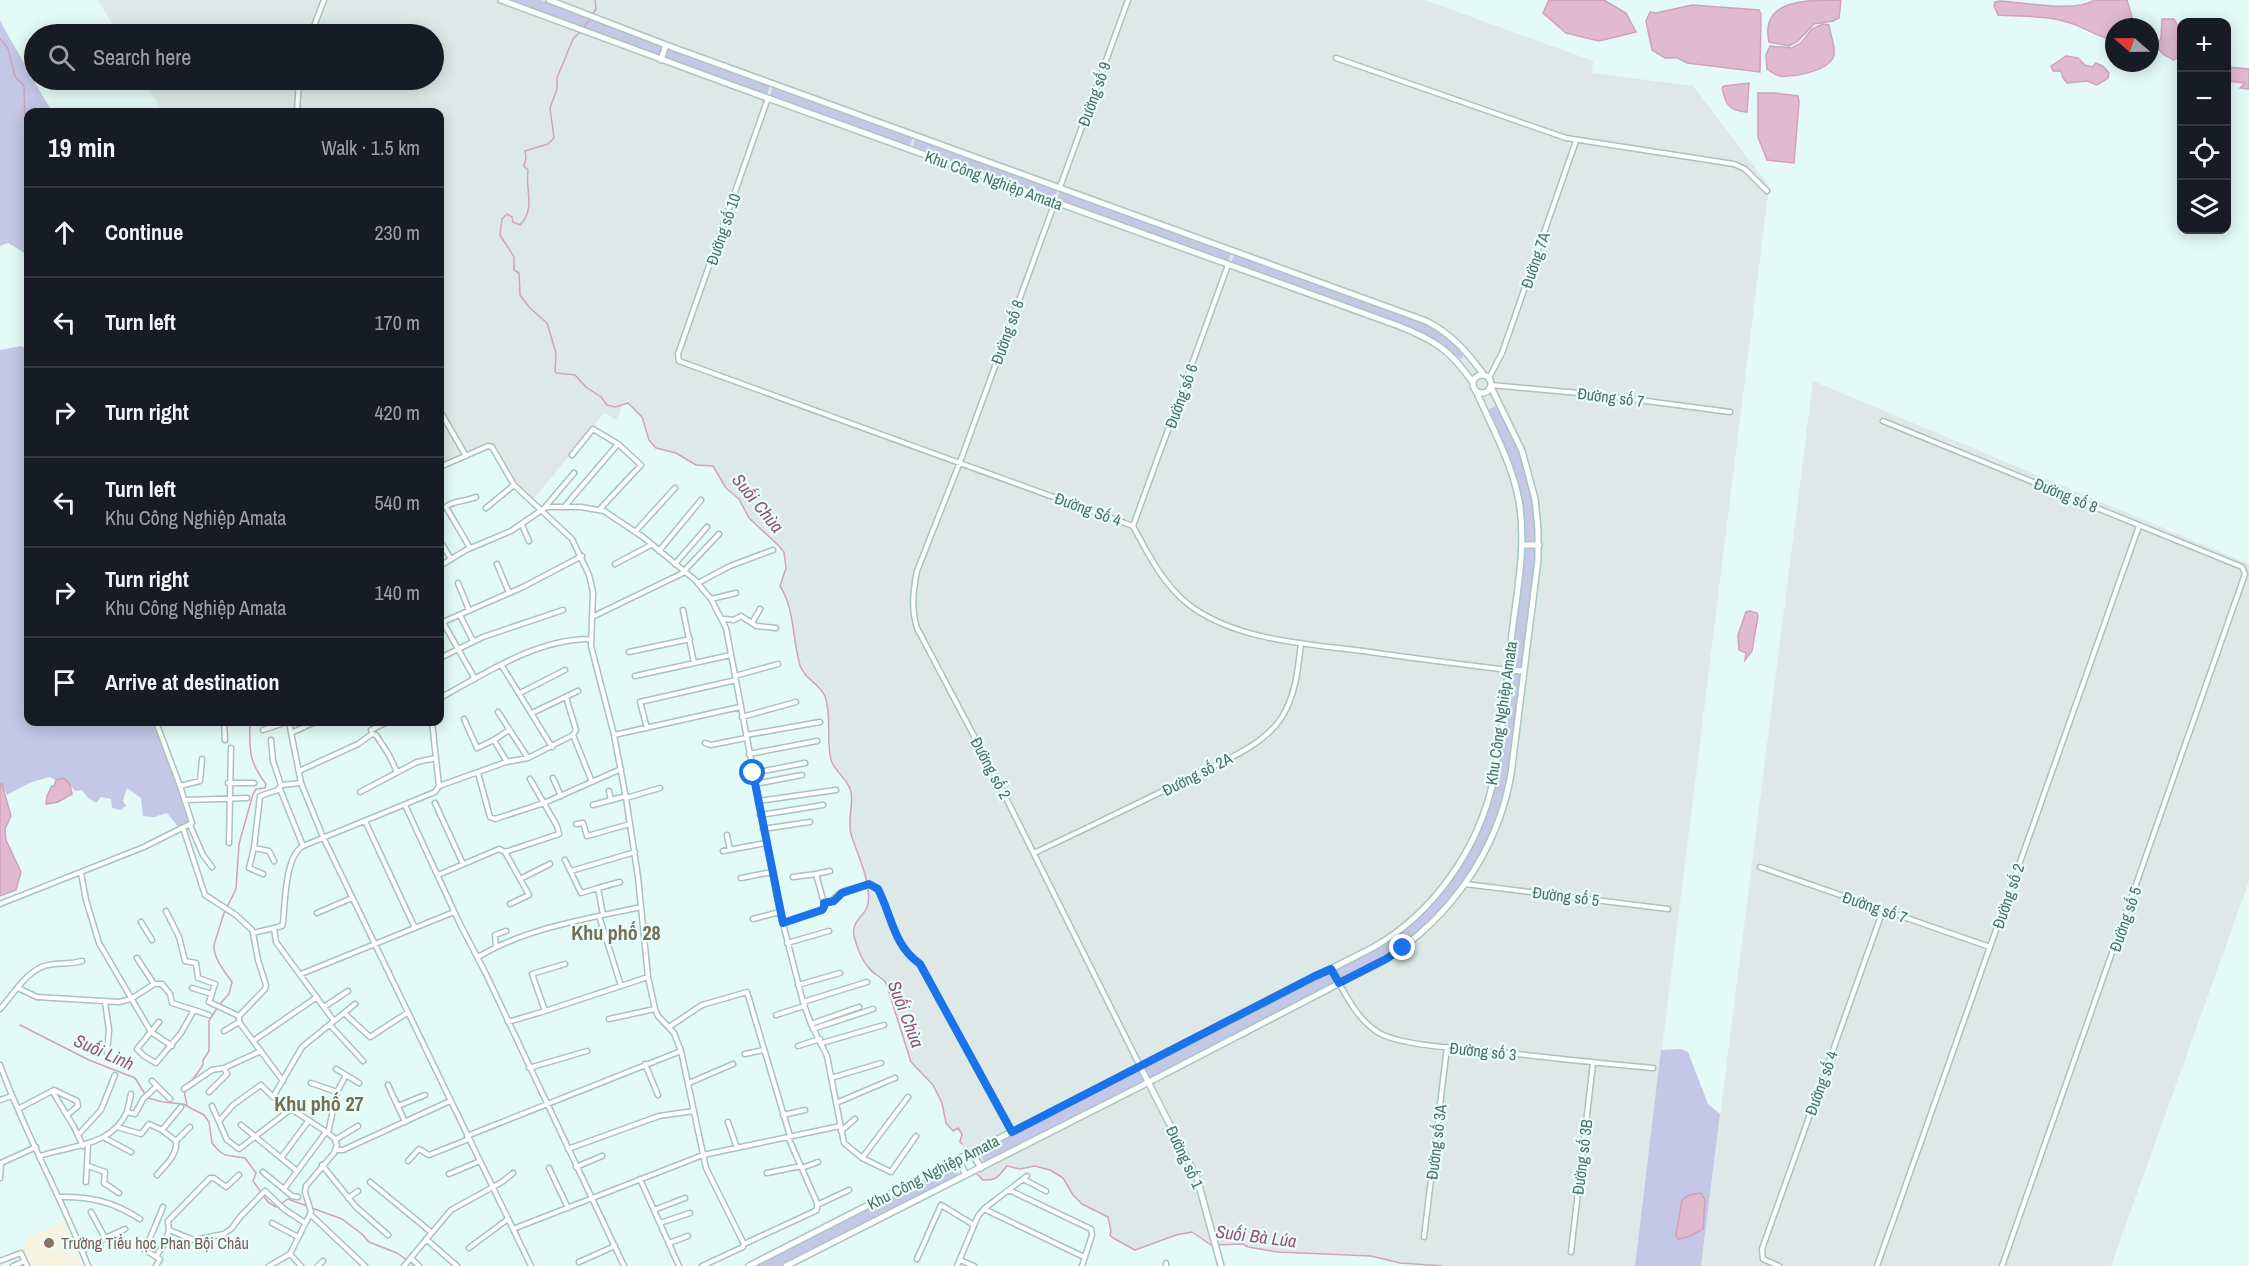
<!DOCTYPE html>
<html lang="en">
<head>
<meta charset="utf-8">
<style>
  body { margin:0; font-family:"Archivo Narrow",sans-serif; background:#20242c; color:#f1f3f6 }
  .controls { position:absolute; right:18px; top:18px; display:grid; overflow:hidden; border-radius:12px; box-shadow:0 3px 15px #0003 }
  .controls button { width:54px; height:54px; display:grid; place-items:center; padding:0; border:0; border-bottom:2px solid #363941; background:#171b24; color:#f1f3f6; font:30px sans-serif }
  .compass { position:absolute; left:2105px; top:18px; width:54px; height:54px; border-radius:50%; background:#171b24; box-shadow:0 3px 15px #0003; rotate:290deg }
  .stop { position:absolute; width:18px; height:18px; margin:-14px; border:4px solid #1a73e8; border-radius:50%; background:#fff }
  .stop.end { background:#1a73e8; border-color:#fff; box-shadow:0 2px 6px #0008 }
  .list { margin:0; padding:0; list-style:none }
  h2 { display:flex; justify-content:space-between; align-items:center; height:78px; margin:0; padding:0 24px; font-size:26px }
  h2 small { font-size:20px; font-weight:400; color:#9ea1a6 }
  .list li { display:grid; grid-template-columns:39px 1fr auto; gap:18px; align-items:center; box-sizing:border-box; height:90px; padding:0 24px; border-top:2px solid #363941 }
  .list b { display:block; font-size:22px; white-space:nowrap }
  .list p { margin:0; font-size:20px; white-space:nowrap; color:#9ea1a6 }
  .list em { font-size:20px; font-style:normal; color:#9ea1a6 }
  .icon { flex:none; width:33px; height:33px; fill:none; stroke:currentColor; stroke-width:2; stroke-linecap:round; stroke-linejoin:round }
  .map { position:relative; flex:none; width:2249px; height:1266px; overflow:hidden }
  .search { position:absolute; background:#171b24; box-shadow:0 3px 15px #0003; left:24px; top:24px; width:420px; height:66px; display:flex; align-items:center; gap:15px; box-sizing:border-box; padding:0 21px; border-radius:33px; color:#9ea1a6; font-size:22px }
  .panel { position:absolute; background:#171b24; box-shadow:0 3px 15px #0003; left:24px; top:108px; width:420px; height:618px; border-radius:12px }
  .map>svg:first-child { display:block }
  .industrial { fill:#dee9e7 }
  .education { fill:#f6f4e0 }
  .green { fill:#c4c7e5 }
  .water { fill:#e1bad0; stroke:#d2a1bc; stroke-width:1.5 }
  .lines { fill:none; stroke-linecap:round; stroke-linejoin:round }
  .stream { stroke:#d2a1bc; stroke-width:1.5 }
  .street-casing { stroke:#a6c4bd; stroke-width:7 }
  .secondary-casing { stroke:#a5c7be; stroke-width:8 }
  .street { stroke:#fff; stroke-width:4 }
  .secondary { stroke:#fff; stroke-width:5 }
  .route { stroke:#1a73e8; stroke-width:8 }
  .education-dot { fill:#8d6e63; stroke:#e9fdfb; stroke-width:2 }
  .labels { text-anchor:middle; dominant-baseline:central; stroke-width:4.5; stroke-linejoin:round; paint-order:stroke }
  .street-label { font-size:16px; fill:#4c6f63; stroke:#e9fdfb }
  .education-label { font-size:16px; fill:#785e54; stroke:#e9fdfb; text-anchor:start }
  .water-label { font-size:18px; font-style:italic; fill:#945276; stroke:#e9fdfb }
  .quarter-label { font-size:20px; font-weight:bold; fill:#727052; stroke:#e9fdfb }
</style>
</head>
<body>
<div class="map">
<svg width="2249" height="1266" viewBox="0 0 2249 1266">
  <rect width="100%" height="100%" fill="#e3faf7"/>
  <path class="industrial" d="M98,0H1425L1593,61L1592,73L1693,86L1769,186L1635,1266H1442L1400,1263L1371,1256L1278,1252L1248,1247L1243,1244L1211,1245L1195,1233L1188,1232L1135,1250L1113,1238L1110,1235L1111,1231L1108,1216L1082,1204L1073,1195L1063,1178L1050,1170L1034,1166L1020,1169L1007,1166L998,1179L994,1180H983L980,1178L960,1142L962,1134L958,1129L953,1131L946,1123L942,1103L933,1085L911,1062L886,983L881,977L869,969L856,944L854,935L855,923L866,910L868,897L862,863L851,833L849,814L851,804V791L845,777L835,769L831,758L829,719L825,696L821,688L807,677L800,666L793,634L791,608L780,586L787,563L778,545L749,518L739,499L726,488L713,466L696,465L676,453L660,450L653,446L649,440L642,417L628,403H623L617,420L604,413L533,500L515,484L493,445L488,444L440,466V112H163L144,80H434V34H118Z
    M1813,381L2249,564V881L2111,1266H1701Z"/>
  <path class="education" d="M63,1222L82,1266H28L21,1250L27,1247L24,1239Z"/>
  <path class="green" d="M508,0H541L664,47L660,57Z
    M0,21L52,112H28V261L26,254L8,243L0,246Z
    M667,48L770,85L767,95L663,58Z
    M773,86L913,137L910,147L770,96Z
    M916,138L1058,189L1054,199L912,148Z
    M1060,190L1231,253L1228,262L1057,200Z
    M1234,254L1425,323L1438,330L1463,351V357L1460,359L1432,338L1418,331L1231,263Z
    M21,346L25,348L28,354V722H154L179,786L190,823L179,828L167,813L154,817L143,816L141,798L127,788L123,800L126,806L120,810L112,808L111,799L101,797L96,803L88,798L82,790L75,791L64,778L56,780L49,777L29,783L7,795L2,784H0V350Z
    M1498,405L1520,452L1533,499L1536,543H1525L1521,499L1515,476L1487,410Z
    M1525,546H1536L1522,670L1510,669Z
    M1510,672L1521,673C1516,713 1515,756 1504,795C1488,856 1448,914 1396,950C1378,962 1358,971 1339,980L1334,971C1357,959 1381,948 1401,932C1448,896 1485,839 1496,780C1503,745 1506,708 1510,672Z
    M1331,972L1336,981L1149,1079L1143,1068Z
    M1681,1049L1688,1052L1708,1104L1720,1114L1701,1266H1635L1661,1050Z
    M1140,1069L1147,1080L985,1163L979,1151Z
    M954,1164L960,1176L780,1266H755Z"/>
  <path class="water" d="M1549,0H1604L1626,13L1636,32L1599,41L1566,33L1543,13Z
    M1841,0L1839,18L1833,21L1814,24L1798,41L1789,46L1769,42C1760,0 1803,0 1841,0Z
    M2094,0H2127L2135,27H2114L2112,40C2096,36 2088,29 2073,24C2049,15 2023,17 1998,15L1994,6L1995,2L2000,1C2022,2 2077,13 2094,0Z
    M1692,5L1759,10L1761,14L1760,72L1687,63L1678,58H1665L1652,50L1646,21L1650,12L1656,13Z
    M2162,19H2174L2178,26L2181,27V55L2174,60C2165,56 2159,53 2157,43L2161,39Z
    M1823,24L1829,25C1830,34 1837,50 1833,58C1825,72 1794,77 1780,76C1775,75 1771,72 1767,69L1766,55L1770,46L1792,48L1801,43L1812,29Z
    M2066,56L2078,58L2085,65L2092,67L2096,63L2103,66L2109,73L2108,78L2097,85L2087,81L2067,83L2063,78L2061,71H2053L2051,66Z
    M2227,67L2249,69V89L2240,88L2245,83L2227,81Z
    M1749,83L1747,112C1729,111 1726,105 1722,88L1724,86Z
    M1758,93H1775L1798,96L1799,102L1794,163L1767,160L1758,137Z
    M1750,611L1757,613L1758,616L1752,651L1745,660L1746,653L1739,650L1738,635L1746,612Z
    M64,778L70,785L72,794L58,802L46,804L47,796L52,786H54L56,780Z
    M0,784H2L11,816L5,829L6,840L21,872L16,890L0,896Z
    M1701,1193L1705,1200L1703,1229L1688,1237L1678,1239L1676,1235L1682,1200L1689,1195Z"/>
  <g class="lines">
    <path class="stream" d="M593,13L596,9L595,0
      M583,28L591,17
      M580,32L573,39L557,78V89L550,108L554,138L548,144L525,151L526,158L524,166L528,170C525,189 536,209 520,225L513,222L512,217L507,214L502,219L500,235L514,257V270L519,273L520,295L530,308L547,323L556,353L555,371L556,373L575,375L586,387L601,397L607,405L615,407L628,403L642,417L649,440L656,448L676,453L696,465L713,466L726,488L739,499L749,518L778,545L784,552L786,568L780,586C795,609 792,639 800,665C804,679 819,683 825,696C832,716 826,739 831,760C835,772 846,777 850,789C855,801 847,818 851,834C857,854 872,883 868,904C866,916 851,920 854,936C856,945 862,961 869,968C874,975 881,976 886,983L911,1062L933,1085L942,1103L946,1123L953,1131L958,1128L962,1134L960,1142L962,1144
      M0,38L8,49L15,76L24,86L25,123L28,125
      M220,1004L229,994L232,982C225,972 213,958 214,945L224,913L236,889L239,844L253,794L256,789L265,788L266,784C250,763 249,752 250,726L256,722
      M20,1025L89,1060L135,1078L145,1094
      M191,1082L203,1065V1060L209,1051V1021L217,1008
      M184,1090L187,1106
      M148,1098L163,1102L183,1104L204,1115L209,1122L212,1143L219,1151L225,1155L245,1158L256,1173L253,1181L268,1202L276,1207L288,1199L307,1206
      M977,1174L983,1180C997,1181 998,1176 1007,1166L1020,1169L1035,1166L1050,1170L1063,1178L1073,1195L1082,1204L1108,1217L1111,1231L1110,1235L1113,1238L1135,1250L1176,1235L1192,1232L1211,1245L1243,1244L1248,1247L1278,1252L1371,1256L1400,1263L1442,1266
      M312,1208L342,1219L362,1234L369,1242L397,1253L415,1266"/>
    <g class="street-casing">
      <path id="street" d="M311,34L324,0
        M1336,58L1566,138L1734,164L1745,169L1767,191
        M768,98L678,354L679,361L1133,526C1148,554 1163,584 1188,604C1234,640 1306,644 1363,651C1411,658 1459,664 1508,670
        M297,112L299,80
        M1060,187L1128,0
        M1055,202L960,462L917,571C913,591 911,609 917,628L994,774L1140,1066
        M1489,378L1502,353L1576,141
        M1491,385L1601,395L1730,412
        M440,411L466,456
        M1883,421L2242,567L2245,574L2002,1266
        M572,455L593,429L618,444L641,465L599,510
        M440,467L488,446L492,447L514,485L572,539L589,575L593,592L591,646L614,735L626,798L638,877L648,977L655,1009L658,1016L674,1033L681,1051L706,1168L744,1244L743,1247L702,1266
        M546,506L574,473
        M565,506L618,444
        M486,508L514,485
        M522,525L529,541
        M1133,526L1228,265
        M635,532L675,488
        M440,541L451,559
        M470,548L446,507C452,501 467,501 476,497
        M659,551L701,500
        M497,564L509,593
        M615,564L651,545
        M675,564L707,527
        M440,566L466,550L511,531L546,507H581L604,511L643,537L695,580L711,599L726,628L780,912L803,1002L811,1024L827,1056L844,1143L862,1158L891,1172L916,1136
        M684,571L719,534
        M458,583L469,610
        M698,583L730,566L773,550
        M711,599L736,593
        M683,610L694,663
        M460,615L473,641
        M440,617L475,679
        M592,617L685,572
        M724,619L734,620L741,616L752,623L760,609
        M443,622L523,587L582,556
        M752,623L756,626L776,628
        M629,652L690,639
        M440,658L483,637L563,610
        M502,666L552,747
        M635,676L731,655
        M735,676L778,664
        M520,693L565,670
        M440,698C486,673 536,639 590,639
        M498,712L528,758
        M532,713L578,691
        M742,717L796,702
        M464,719L477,748L494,740
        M224,722L225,740
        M289,722L301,783L323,837L531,1266
        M647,728L640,702L736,680
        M263,730L287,722
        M291,733L315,722
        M372,734L371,730L387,722
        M573,735L592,782
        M614,735L740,707
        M746,735L820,722
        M271,740L273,761L281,785L301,783
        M705,743L711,745L746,738
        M749,754L817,741
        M507,762L494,740L509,730
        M299,771L358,744L372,734L376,735L389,755L397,772
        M478,773L490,817L495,819L544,803L621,769
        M753,773L805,763
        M553,778L561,796
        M228,783H254
        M755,784L802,775
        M180,786L200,781L202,759
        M439,786L506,762L528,758L573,735L576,730L566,697
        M280,789L303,846
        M609,791L611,800
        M360,792L417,762L436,758
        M626,798L660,788
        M186,800L247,798
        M758,801L836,790
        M435,803L463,864
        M405,805L459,922L486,974L624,1266
        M593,805L626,796
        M760,815L823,805
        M365,821L415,928
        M576,824L583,823L587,836L630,824
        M190,825L203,855L212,867
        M183,828L205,895L236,915L252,930
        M763,829L810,822
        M727,835L730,850
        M229,843L231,748
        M254,848L260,796L278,790L281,785
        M723,851L766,843
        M505,852L529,895L510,904
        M1034,853C1087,828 1139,803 1191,777C1220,762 1263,747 1282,717C1296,694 1298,669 1301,643
        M565,860L581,893L598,888L603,915
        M1760,867L1990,947
        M571,871L635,852
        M81,873L86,900L99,943L151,1032L172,1046
        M263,874L249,868L254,848L269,851L274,861
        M816,874L830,871
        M438,875L499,849L505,852L559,834L557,826L530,779
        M793,877L816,874L824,903
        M741,878L772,872
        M520,879L550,864
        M1465,884L1668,909
        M598,888L620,882
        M0,904L144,847L192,823L180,786L156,722
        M166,911L179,937L185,961L196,963L198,978L215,984L209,1002L239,1016
        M317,913L352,898
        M599,916L621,986
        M753,919L780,912
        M141,922L152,940
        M783,923L822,910L824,907V903C835,901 832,899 840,893C848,888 860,889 869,884L878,889C892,916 894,945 920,964L1012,1132
        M787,943L829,931
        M496,947L495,935L506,931
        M478,957C526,928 586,919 641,907
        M301,974L454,912
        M1339,983C1350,1003 1360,1021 1379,1033C1401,1045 1453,1048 1479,1050C1537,1056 1595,1063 1653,1068
        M154,984H162L170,994L172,1003L194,1010L181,1033L156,1063L144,1056L137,1049L159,1022
        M798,985L840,973
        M18,988L37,997L119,1002L131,999L154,984L137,958
        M192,988L212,994
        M105,1002L109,1030L107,1053
        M803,1002L867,982
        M324,1007L348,991
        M0,1009C13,995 25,973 44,966C56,962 70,965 82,961
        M194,1010L209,1015
        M545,1011L532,974L565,964
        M344,1013L370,1037L407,1013
        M776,1015L804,1006
        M609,1019L655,1009
        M334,1021L276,942L274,928L282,926L283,923C285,903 285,856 303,846L435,792L439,786L432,722
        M239,1022L283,1081
        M508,1022L545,1011L648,977
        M811,1024L859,1007
        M330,1025L363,1061
        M669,1027L702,1005L747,992L790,1136
        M813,1029L873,1009
        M224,1031L239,1022V1016L265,989L266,985L258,960L253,933L274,928
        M253,1041L317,997
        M822,1043L884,1025
        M798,1046L820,1039
        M745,1054L764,1050
        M645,1064L658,1095
        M0,1065C25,1134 62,1198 88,1266
        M529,1068L587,1051
        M336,1069L346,1075L337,1092
        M346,1075L359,1083
        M831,1078L881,1063
        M152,1081L157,1086
        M311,1083L337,1092L328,1133
        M689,1083L733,1064
        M388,1085L405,1122
        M184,1089L212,1070L224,1068
        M54,1090V1094L74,1127L83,1146
        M209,1092L227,1074L224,1068L261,1051
        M0,1100L12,1096
        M836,1103L895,1078
        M212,1106L227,1140L239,1149L291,1109
        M398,1106L425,1095
        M18,1109L54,1090L77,1101L78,1106L67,1115
        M127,1112L131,1094
        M783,1115L805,1110
        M220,1120L233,1105L261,1085L273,1097
        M728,1122L737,1148
        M241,1125L297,1171
        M117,1127L141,1134L149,1124L162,1130
        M841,1131L855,1119
        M78,1135L101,1110L115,1075
        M467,1136L681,1051
        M103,1137L131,1152
        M788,1137L818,1205
        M335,1140L358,1126
        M176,1141L190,1127
        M568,1149L659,1116L694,1111
        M336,1150H343L450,1101
        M40,1156C71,1145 111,1147 127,1112L135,1114L143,1099L157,1086L170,1099
        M281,1158L309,1120
        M862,1158L908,1097
        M408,1161L419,1149L429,1155L469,1139
        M322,1165L356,1207L388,1235
        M88,1166L105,1172L104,1183L119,1193
        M576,1167L602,1156
        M549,1168L568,1208
        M802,1168L818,1162
        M263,1172L292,1196L298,1197
        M767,1173L801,1166
        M449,1174L480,1161
        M157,1175C165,1165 178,1155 176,1141L162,1130L181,1107
        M0,1178L1,1163L36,1147
        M640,1179L679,1266
        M1023,1179L1046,1191
        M86,1182L88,1145
        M370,1182L431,1232
        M284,1189L326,1132
        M1009,1190L1091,1229L1092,1235L1082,1266
        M59,1197C90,1196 114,1202 140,1219
        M348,1198L358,1191
        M984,1209L1084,1257
        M654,1210L685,1198
        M310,1214L365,1266
        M272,1223L298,1237
        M660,1223L690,1213
        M513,1229L703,1155L840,1126
        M169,1230L194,1240L224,1234L232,1228L240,1217L265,1191L284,1209L305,1223
        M1424,1237L1447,1047
        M105,1238L125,1229
        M426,1239L457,1266
        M669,1243L688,1236
        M744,1244L813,1212L817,1210V1205L849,1190
        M469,1248L508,1219
        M82,1251L105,1238L91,1212
        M1571,1252L1593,1063
        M290,1254L301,1266
        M156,1257L165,1243L169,1230L168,1221L210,1178H214L226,1187L239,1175
        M411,1258L419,1266
        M917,1259L941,1205L974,1225
        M960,1260L974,1266
        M0,1261L21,1253L27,1266
        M579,1262L615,1246
        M1166,1263V1266
        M13,1266L25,1261
        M156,1266L160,1259L145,1250L163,1207
        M269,1266L290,1254L311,1212L305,1192L306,1186L334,1153L337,1145L334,1138L328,1133L273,1097L302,1047L355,1004
        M318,1266L323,1261
        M404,1266L451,1210L502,1182L513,1173
        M957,1266L978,1216L985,1208L1027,1176
        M1779,1266L1763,1259L1762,1249L1883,910
        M1877,1266L2139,526"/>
    </g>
    <g class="secondary-casing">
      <path id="secondary" d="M501,0L737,87L1399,326C1434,340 1451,350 1473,383
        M549,0L666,45L1426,321C1452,334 1467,352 1484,375
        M661,60L666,45
        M1473 384a9 9 0 1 1 18 0a9 9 0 1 1-18 0Z
        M1523,545H1539
        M1508,670L1524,671
        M1331,969L1339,983
        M1140,1066L1197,1178L1221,1266
        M972,1152L981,1168
        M958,1159L966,1175
        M749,1266L1374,947C1434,913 1478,849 1493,782C1503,736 1506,688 1511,642C1516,595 1527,548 1519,501C1512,463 1492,427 1476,391
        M786,1266L1149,1082L1386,959C1451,917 1498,850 1511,774L1538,560V529L1535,499L1522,451L1491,387"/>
    </g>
    <use href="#street" class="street"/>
    <use href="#secondary" class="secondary"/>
  </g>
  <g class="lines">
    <path class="route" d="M753,773L783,923L822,910L824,907V903L834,901L842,893L869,884L878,889C892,916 893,945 920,964L1012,1132L1315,976L1331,969L1339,983L1386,959L1403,948"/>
  </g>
  <circle class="education-dot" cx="49" cy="1243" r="6"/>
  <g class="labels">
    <g class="street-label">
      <text transform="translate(1094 94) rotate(-70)">Đường số 9</text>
      <text transform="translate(994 180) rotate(20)">Khu Công Nghiệp Amata</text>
      <text transform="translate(723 229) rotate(-71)">Đường số 10</text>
      <text transform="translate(1535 260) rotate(-71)">Đường 7A</text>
      <text transform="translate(1007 332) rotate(-70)">Đường số 8</text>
      <text transform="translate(1181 396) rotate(-70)">Đường số 6</text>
      <text transform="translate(1611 397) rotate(7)">Đường số 7</text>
      <text transform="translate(2066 495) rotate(22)">Đường số 8</text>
      <text transform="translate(1088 509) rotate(20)">Đường Số 4</text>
      <text transform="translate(1501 713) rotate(-82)">Khu Công Nghiệp Amata</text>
      <text transform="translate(991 768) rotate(62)">Đường số 2</text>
      <text transform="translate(1197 774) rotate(-27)">Đường số 2A</text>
      <text transform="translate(1566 896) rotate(7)">Đường số 5</text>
      <text transform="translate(2008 896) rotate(-71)">Đường số 2</text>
      <text transform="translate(1875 907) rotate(19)">Đường số 7</text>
      <text transform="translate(2125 919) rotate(-71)">Đường số 5</text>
      <text transform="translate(1483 1051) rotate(6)">Đường số 3</text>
      <text transform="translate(1821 1083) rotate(-70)">Đường số 4</text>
      <text transform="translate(1436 1142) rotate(-83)">Đường số 3A</text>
      <text transform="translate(1185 1157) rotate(65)">Đường số 1</text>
      <text transform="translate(1582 1157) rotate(-83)">Đường số 3B</text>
      <text transform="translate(933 1172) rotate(-27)">Khu Công Nghiệp Amata</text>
    </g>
    <g class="education-label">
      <text x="61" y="1243">Trường Tiểu học Phan Bội Châu</text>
    </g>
    <g class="water-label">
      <text transform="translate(758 503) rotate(51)">Suối Chùa</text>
      <text transform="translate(906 1014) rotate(69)">Suối Chùa</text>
      <text transform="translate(104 1052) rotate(24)">Suối Linh</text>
      <text transform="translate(1256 1236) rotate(7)">Suối Bà Lúa</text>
    </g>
    <g class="quarter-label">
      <text x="616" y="932">Khu phố 28</text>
      <text x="319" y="1103">Khu phố 27</text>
    </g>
  </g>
</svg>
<div class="controls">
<button>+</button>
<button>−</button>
<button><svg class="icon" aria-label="locate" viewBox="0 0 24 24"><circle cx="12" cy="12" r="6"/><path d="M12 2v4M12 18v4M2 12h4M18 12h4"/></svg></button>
<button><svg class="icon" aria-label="layers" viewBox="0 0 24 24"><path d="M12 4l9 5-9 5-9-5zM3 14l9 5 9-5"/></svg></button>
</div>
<svg class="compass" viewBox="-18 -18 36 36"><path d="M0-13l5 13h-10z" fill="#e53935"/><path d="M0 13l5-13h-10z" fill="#9ea1a6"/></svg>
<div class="stop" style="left:753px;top:773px"></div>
<div class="stop end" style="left:1403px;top:948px"></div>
<div class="search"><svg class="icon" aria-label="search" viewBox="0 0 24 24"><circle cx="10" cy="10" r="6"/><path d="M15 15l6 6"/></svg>Search here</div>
<section class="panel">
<h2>19 min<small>Walk · 1.5 km</small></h2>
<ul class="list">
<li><svg class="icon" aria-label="ahead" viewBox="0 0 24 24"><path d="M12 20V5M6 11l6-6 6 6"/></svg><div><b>Continue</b></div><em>230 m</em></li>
<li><svg class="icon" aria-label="left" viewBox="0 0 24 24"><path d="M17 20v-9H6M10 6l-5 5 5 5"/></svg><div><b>Turn left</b></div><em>170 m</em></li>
<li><svg class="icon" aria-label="right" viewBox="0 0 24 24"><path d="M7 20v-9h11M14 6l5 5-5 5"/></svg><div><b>Turn right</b></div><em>420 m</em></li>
<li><svg class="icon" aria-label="left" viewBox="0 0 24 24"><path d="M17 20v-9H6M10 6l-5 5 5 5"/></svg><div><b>Turn left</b><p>Khu Công Nghiệp Amata</p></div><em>540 m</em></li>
<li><svg class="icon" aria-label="right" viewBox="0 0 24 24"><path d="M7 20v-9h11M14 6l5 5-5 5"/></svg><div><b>Turn right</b><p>Khu Công Nghiệp Amata</p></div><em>140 m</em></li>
<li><svg class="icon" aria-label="arrive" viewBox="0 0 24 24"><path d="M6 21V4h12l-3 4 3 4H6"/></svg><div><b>Arrive at destination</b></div></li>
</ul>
</section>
</div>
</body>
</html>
